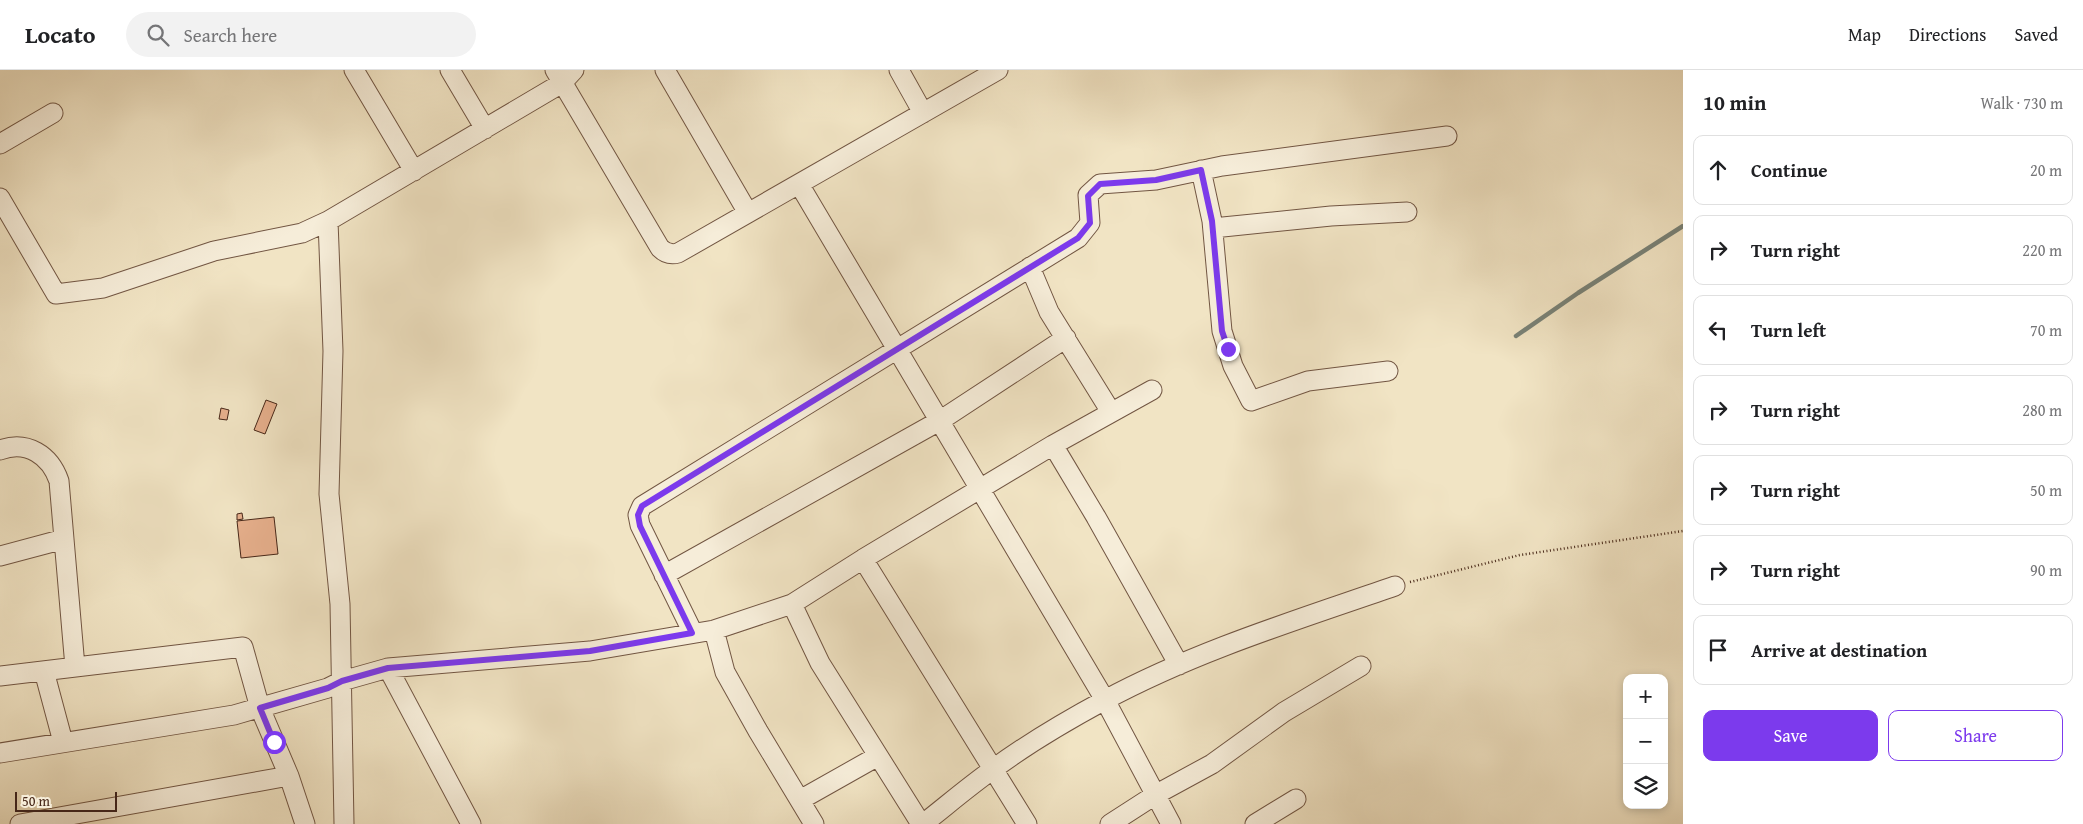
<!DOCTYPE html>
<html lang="en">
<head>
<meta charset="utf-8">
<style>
  body { margin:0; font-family:"Gentium Book Plus",serif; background:#f2f2f2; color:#202124 }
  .controls { position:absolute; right:15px; bottom:15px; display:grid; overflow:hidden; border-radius:10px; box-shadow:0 2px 8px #0003 }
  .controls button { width:45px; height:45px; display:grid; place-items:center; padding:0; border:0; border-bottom:1px solid #e0e0e0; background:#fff; color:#202124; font:25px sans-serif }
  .scale { position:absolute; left:15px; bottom:12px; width:102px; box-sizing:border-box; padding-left:5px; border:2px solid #472718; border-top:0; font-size:14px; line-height:18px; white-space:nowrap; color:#472718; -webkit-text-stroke:4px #f6edd9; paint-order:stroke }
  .stop { position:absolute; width:15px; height:15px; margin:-11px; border:4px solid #7c3aed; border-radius:50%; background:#fff }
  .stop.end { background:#7c3aed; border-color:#fff; box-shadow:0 1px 5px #0008 }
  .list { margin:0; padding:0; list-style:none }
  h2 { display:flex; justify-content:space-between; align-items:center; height:65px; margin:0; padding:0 20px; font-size:21px }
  h2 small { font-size:16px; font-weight:400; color:#757577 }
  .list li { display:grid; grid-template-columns:32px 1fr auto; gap:15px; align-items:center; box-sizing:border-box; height:70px; margin:0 10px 10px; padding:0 10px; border:1px solid #e0e0e0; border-radius:10px }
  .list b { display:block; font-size:19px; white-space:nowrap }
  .list em { font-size:16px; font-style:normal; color:#757577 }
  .actions { display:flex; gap:10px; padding:15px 20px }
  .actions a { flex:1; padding:11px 0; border:1px solid #7c3aed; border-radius:10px; text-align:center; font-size:18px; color:#7c3aed }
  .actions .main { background:#7c3aed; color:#fff }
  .icon { flex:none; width:28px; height:28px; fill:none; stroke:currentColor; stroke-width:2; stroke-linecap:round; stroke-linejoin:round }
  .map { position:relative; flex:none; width:1683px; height:754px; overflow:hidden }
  header { display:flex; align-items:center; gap:30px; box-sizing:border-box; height:70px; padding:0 25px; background:#fff; border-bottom:1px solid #e0e0e0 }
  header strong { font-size:24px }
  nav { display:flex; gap:28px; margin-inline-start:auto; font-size:18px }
  .search { width:350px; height:45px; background:#f2f2f2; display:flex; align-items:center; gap:12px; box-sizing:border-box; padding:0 18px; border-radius:28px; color:#757577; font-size:19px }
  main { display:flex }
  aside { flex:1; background:#fff }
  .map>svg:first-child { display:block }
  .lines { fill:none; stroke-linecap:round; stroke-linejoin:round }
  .stream { stroke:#798277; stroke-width:4.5 }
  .building { fill:#e7b08d; stroke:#472718 }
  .minor-casing { stroke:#725643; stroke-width:21 }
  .path { stroke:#472718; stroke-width:2.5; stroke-dasharray:1 2.5; stroke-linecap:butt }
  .minor { stroke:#f6edd9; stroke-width:19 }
  .route { stroke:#7c3aed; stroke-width:6 }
</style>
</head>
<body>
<header>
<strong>Locato</strong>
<div class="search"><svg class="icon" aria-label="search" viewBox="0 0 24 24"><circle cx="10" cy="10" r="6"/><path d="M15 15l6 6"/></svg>Search here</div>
<nav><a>Map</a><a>Directions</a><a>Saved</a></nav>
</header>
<main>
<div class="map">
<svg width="1683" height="754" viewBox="0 0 1683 754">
  <rect width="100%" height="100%" fill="#f1e4c4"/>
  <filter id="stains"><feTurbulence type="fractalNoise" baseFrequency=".004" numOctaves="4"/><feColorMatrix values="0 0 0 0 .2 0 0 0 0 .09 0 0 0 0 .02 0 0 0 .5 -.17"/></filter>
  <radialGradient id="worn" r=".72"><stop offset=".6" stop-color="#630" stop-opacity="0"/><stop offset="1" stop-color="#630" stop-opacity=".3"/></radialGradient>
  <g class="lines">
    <path class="stream" d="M1516,266L1578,223L1683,156"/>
  </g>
  <path class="building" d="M266,330L277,334L265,364L254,360Z
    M221,338L229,340L227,350L219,349Z
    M242,443L243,449L237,450V444Z
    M274,447L278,484L241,488L237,451Z"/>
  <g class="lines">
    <g class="minor-casing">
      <path id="minor" d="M354,0L414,101
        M450,0L485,59
        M555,0L660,178C665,183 671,185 678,183L998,0
        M665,0L748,143
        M899,0L923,43
        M0,74L53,43
        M1201,100L1212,151L1222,261L1233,296L1251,331L1308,311L1388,301
        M799,114L1105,630L1171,754
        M0,128L56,224L103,218L214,181L302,163L328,151L562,13L574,0
        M328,151L333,281L329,424L340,534L344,754
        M1213,158L1331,146L1407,142
        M1030,197L1049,242L1111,342
        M1053,375L1096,447L1179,595
        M0,380C27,370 50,385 59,411L75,597
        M0,486L64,469
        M863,489L1027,754
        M664,505L941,350L1066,268
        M792,534L820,593L921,754
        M714,560L725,602L758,661L814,754
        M693,563L640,455L638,445L642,436L1078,168L1090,153L1088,125L1100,114L1156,110L1222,96L1447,66
        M388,598L471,754
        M44,601L63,672
        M0,606L243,577L260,638L289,706L305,754
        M0,683L234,645L328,618L342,611L388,598L590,581L714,560L792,534L863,489L1053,375L1152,320
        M800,730L878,686
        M20,754L289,706
        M923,754C946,736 968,717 992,700C1027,674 1066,651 1105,630C1196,581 1297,550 1395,516
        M1110,754L1155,725L1212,694L1284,642L1361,596
        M1255,754L1296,729"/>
    </g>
    <path class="path" d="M1410,512L1520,485L1683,461"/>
    <use href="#minor" class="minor"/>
  </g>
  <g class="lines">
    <path class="route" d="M274,672L260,638L328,618L342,611L388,598L590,581L692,563L640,456L638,445L642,436L1078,168L1090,153L1088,126L1100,114L1156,110L1201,100L1212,151L1222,261L1228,279"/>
  </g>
  <rect width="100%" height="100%" filter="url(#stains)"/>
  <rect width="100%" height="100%" fill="url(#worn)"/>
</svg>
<div class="controls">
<button>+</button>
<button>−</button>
<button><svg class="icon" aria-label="layers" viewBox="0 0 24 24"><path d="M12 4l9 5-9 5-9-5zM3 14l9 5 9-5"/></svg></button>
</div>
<div class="scale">50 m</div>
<div class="stop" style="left:274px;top:672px"></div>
<div class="stop end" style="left:1228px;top:279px"></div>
</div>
<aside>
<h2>10 min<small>Walk · 730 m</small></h2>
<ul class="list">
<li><svg class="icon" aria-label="ahead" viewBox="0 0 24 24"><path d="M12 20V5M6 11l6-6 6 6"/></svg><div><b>Continue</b></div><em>20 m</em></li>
<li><svg class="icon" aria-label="right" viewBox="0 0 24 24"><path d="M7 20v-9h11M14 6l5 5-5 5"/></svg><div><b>Turn right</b></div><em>220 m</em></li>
<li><svg class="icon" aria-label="left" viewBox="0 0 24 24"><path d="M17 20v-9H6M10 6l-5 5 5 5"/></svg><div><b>Turn left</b></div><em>70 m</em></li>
<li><svg class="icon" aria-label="right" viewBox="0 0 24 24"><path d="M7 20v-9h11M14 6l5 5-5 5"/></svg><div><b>Turn right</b></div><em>280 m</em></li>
<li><svg class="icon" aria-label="right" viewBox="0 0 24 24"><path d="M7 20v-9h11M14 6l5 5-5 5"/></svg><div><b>Turn right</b></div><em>50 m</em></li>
<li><svg class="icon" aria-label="right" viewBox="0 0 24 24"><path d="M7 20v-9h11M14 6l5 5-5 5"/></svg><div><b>Turn right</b></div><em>90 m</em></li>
<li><svg class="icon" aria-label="arrive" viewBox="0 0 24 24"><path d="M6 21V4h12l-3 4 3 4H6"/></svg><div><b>Arrive at destination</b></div></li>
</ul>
<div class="actions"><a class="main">Save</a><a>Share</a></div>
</aside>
</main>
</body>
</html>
